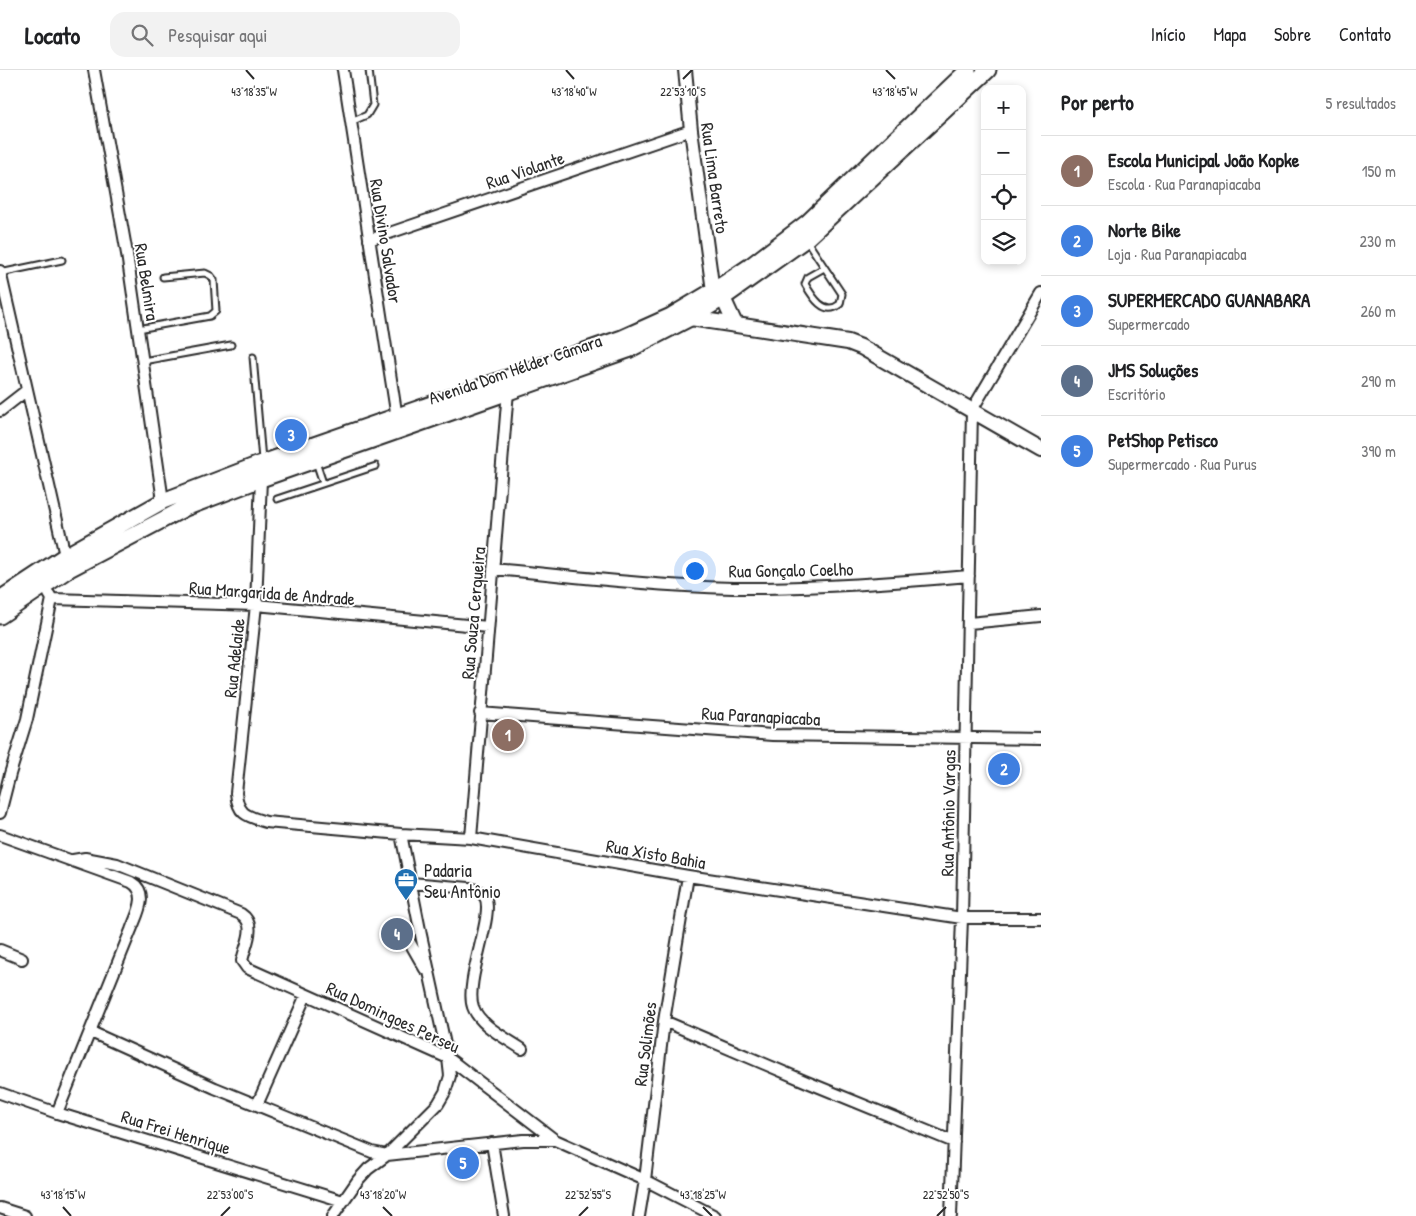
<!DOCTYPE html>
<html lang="pt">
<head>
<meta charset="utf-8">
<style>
  body { margin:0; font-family:"Patrick Hand",sans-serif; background:#f2f2f2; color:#202124 }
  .controls { position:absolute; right:15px; top:15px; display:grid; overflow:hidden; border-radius:10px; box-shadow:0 2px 8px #0003 }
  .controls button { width:45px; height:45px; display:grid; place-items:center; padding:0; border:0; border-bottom:1px solid #e0e0e0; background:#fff; color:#202124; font:25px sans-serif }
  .you { position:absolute; left:694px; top:500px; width:18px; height:18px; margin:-12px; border:4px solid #fff; border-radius:50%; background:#1a73e8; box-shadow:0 0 0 8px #1a73e833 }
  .badge { display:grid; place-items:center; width:32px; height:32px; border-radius:50%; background:#1f6fb2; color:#fff; font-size:16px; font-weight:700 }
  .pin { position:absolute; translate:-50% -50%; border:2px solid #fff; box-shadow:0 1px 5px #0006 }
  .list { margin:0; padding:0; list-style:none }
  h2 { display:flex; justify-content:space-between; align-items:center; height:65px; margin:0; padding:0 20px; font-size:21px }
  h2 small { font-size:16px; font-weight:400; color:#757577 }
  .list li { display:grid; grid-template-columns:32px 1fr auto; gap:15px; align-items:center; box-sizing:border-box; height:70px; padding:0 20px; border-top:1px solid #e0e0e0 }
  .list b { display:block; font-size:19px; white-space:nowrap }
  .list p { margin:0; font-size:16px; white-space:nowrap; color:#757577 }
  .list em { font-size:16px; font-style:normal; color:#757577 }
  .icon { flex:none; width:28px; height:28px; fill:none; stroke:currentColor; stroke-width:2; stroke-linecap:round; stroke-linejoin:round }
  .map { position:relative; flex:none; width:1041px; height:1146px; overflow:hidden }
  header { display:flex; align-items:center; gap:30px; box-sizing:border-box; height:70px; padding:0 25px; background:#fff; border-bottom:1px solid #e0e0e0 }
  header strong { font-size:24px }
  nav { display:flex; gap:28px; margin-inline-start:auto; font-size:18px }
  .search { width:350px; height:45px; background:#f2f2f2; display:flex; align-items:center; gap:12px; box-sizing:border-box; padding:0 18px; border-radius:15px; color:#757577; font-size:19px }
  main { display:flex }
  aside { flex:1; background:#fff }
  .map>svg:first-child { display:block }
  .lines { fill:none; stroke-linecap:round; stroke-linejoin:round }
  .service-casing { stroke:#2b2b2b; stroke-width:9 }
  .minor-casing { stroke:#2b2b2b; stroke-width:14 }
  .tertiary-casing { stroke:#2b2b2b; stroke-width:16 }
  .secondary-casing { stroke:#2b2b2b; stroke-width:18 }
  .primary-casing { stroke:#2b2b2b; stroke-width:19 }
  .service { stroke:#fff; stroke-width:5 }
  .minor { stroke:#fff; stroke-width:10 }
  .tertiary { stroke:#fff; stroke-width:12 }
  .secondary { stroke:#fff; stroke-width:14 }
  .primary { stroke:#fff; stroke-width:15 }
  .ticks { fill:none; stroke:#2b2b2b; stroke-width:2 }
  .labels { text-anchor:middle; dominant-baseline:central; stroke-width:4; stroke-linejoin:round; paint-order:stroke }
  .street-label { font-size:18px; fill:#2b2b2b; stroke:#fff }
  .poi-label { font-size:18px; fill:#2b2b2b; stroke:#fff; text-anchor:start }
  .ticks-label { font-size:12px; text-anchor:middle; fill:#2b2b2b; stroke:#fff; stroke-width:4; stroke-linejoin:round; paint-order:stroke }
</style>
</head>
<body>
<header>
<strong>Locato</strong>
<div class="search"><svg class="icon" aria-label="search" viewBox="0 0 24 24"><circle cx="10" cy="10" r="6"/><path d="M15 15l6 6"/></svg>Pesquisar aqui</div>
<nav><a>Início</a><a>Mapa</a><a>Sobre</a><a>Contato</a></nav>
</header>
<main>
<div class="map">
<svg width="1041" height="1146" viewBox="0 0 1041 1146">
  <rect width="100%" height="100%" fill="#fff"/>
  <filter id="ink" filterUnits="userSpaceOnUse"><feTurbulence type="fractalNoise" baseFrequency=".02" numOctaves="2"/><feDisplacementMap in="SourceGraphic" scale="10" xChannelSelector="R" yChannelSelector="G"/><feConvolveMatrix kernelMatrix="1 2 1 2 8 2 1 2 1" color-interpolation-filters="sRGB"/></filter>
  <g filter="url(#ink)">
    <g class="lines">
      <g class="service-casing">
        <path id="service" d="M351,52L367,45L373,35L369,0
          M807,171L842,224L840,234C824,247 812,226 805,214L808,207L824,198
          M0,203L62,190
          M138,259L210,246L216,241L214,210L211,206L205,203L163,207
          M253,287L262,390
          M143,291L231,275
          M316,392L323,413
          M277,429L376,396"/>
      </g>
      <g class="minor-casing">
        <path id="minor" d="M94,0L127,184L163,431
          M343,0L397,348
          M369,170L691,60
          M0,201L66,490
          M0,341L27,320
          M261,409L256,535L236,723C238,745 247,746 266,752L401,764L471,768L688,806L962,848H1041
          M493,499C584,507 674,519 765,518C833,517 901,512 969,506
          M52,529L256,535L488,557
          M969,553L1041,546
          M480,643L772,665L1041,669
          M0,743L10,704L27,649L52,529L49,524
          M0,765L131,812C150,823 137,844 131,860L57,1043
          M471,768L508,321
          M73,790L85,788L117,794L241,844C258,855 245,875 242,891L247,898L448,988L555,1070L645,1110L715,1146
          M411,813L469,818C475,819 481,821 485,827C495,844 464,912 473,937C480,956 506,968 522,979
          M405,864L425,899
          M0,880L22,889
          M664,951L807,1012L954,1072
          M91,962L215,1018L372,1082L387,1085L523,1070H554
          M0,1023L57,1043L343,1131
          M257,1035L306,925
          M492,1073L504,1146
          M0,1138L25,1146
          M333,1146L358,1110L368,1099L387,1085L438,1034L445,1022L450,1006L448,988L421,865L401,764
          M639,1146L645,1110L664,951L688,806
          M951,1146L962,848L972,340L1041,223"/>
      </g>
      <g class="tertiary-casing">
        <path id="tertiary" d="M685,0L691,60L713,221"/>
      </g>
      <g class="secondary-casing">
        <path id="secondary" d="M723,228L735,254
          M684,247L848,272L861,277L1041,380"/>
      </g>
      <g class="primary-casing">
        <path id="primary" d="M0,529L65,486L163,431L262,393L622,268L671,246L713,221L749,197L808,152L968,0
          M0,546L69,499L185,438L261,409L628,280L690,248L723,228L806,169L988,0"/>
      </g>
      <use href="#service" class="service"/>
      <use href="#minor" class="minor"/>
      <use href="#tertiary" class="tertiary"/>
      <use href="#secondary" class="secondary"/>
      <use href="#primary" class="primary"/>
    </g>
  </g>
  <path class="ticks" d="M246,0L254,9M566,0L574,9M886,0L895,9M683,9L692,0M63,1137L71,1146M383,1137L392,1146M703,1137L712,1146M221,1146L230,1137M579,1146L588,1137M937,1146L946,1137"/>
  <defs>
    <g id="office-pin" transform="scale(1.25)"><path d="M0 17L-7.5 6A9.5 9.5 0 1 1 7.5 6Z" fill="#1f6fb2" stroke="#fff"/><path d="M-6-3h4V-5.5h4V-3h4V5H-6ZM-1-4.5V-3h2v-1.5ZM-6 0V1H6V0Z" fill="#fff"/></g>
  </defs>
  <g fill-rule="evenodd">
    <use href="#office-pin" x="406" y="810"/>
  </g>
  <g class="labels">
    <g class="street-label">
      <text transform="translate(525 100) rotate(-19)">Rua Violante</text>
      <text transform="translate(715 108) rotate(82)">Rua Lima Barreto</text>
      <text transform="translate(386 171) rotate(81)">Rua Divino Salvador</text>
      <text transform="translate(147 212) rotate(81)">Rua Belmira</text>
      <text transform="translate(515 299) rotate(-19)">Avenida Dom Hélder Câmara</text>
      <text transform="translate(791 500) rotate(-1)">Rua Gonçalo Coelho</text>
      <text transform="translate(272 523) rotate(4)">Rua Margarida de Andrade</text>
      <text transform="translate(473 543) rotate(-85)">Rua Souza Cerqueira</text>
      <text transform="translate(234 588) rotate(-84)">Rua Adelaide</text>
      <text transform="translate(761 646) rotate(3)">Rua Paranapiacaba</text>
      <text transform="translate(948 743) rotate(-89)">Rua Antônio Vargas</text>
      <text transform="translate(656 784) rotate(10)">Rua Xisto Bahia</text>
      <text transform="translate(393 947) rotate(25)">Rua Domingoes Perseu</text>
      <text transform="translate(645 974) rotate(-83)">Rua Solimões</text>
      <text transform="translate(176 1062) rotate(17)">Rua Frei Henrique</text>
    </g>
    <g class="poi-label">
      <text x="424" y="800">Padaria<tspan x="424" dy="21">Seu Antônio</tspan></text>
    </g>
  </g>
  <g class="ticks-label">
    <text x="683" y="26">22°53'10"S</text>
    <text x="254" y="26">43°18'35"W</text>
    <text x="574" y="26">43°18'40"W</text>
    <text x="895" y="26">43°18'45"W</text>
    <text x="63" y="1129">43°18'15"W</text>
    <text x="383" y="1129">43°18'20"W</text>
    <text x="703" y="1129">43°18'25"W</text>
    <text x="230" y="1129">22°53'00"S</text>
    <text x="588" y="1129">22°52'55"S</text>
    <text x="946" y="1129">22°52'50"S</text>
  </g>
</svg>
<div class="controls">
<button>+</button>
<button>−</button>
<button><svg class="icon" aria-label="locate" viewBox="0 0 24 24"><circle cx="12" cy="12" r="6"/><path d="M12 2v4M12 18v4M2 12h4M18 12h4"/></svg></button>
<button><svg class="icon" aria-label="layers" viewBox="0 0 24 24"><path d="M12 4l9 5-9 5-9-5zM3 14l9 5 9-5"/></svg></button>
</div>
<div class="you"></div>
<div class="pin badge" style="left:508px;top:665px;background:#8d6e63">1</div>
<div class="pin badge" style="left:1004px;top:699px;background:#3f7fe0">2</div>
<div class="pin badge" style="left:291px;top:365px;background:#3f7fe0">3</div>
<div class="pin badge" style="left:397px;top:864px;background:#5c6f8a">4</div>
<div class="pin badge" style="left:463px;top:1093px;background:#3f7fe0">5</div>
</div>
<aside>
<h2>Por perto<small>5 resultados</small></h2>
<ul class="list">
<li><span class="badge" style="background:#8d6e63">1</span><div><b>Escola Municipal João Kopke</b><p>Escola · Rua Paranapiacaba</p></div><em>150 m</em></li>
<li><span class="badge" style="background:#3f7fe0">2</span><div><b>Norte Bike</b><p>Loja · Rua Paranapiacaba</p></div><em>230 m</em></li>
<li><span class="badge" style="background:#3f7fe0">3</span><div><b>SUPERMERCADO GUANABARA</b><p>Supermercado</p></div><em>260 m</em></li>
<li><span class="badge" style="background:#5c6f8a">4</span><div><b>JMS Soluções</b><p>Escritório</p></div><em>290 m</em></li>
<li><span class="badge" style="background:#3f7fe0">5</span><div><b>PetShop Petisco</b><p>Supermercado · Rua Purus</p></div><em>390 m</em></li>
</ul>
</aside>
</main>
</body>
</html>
